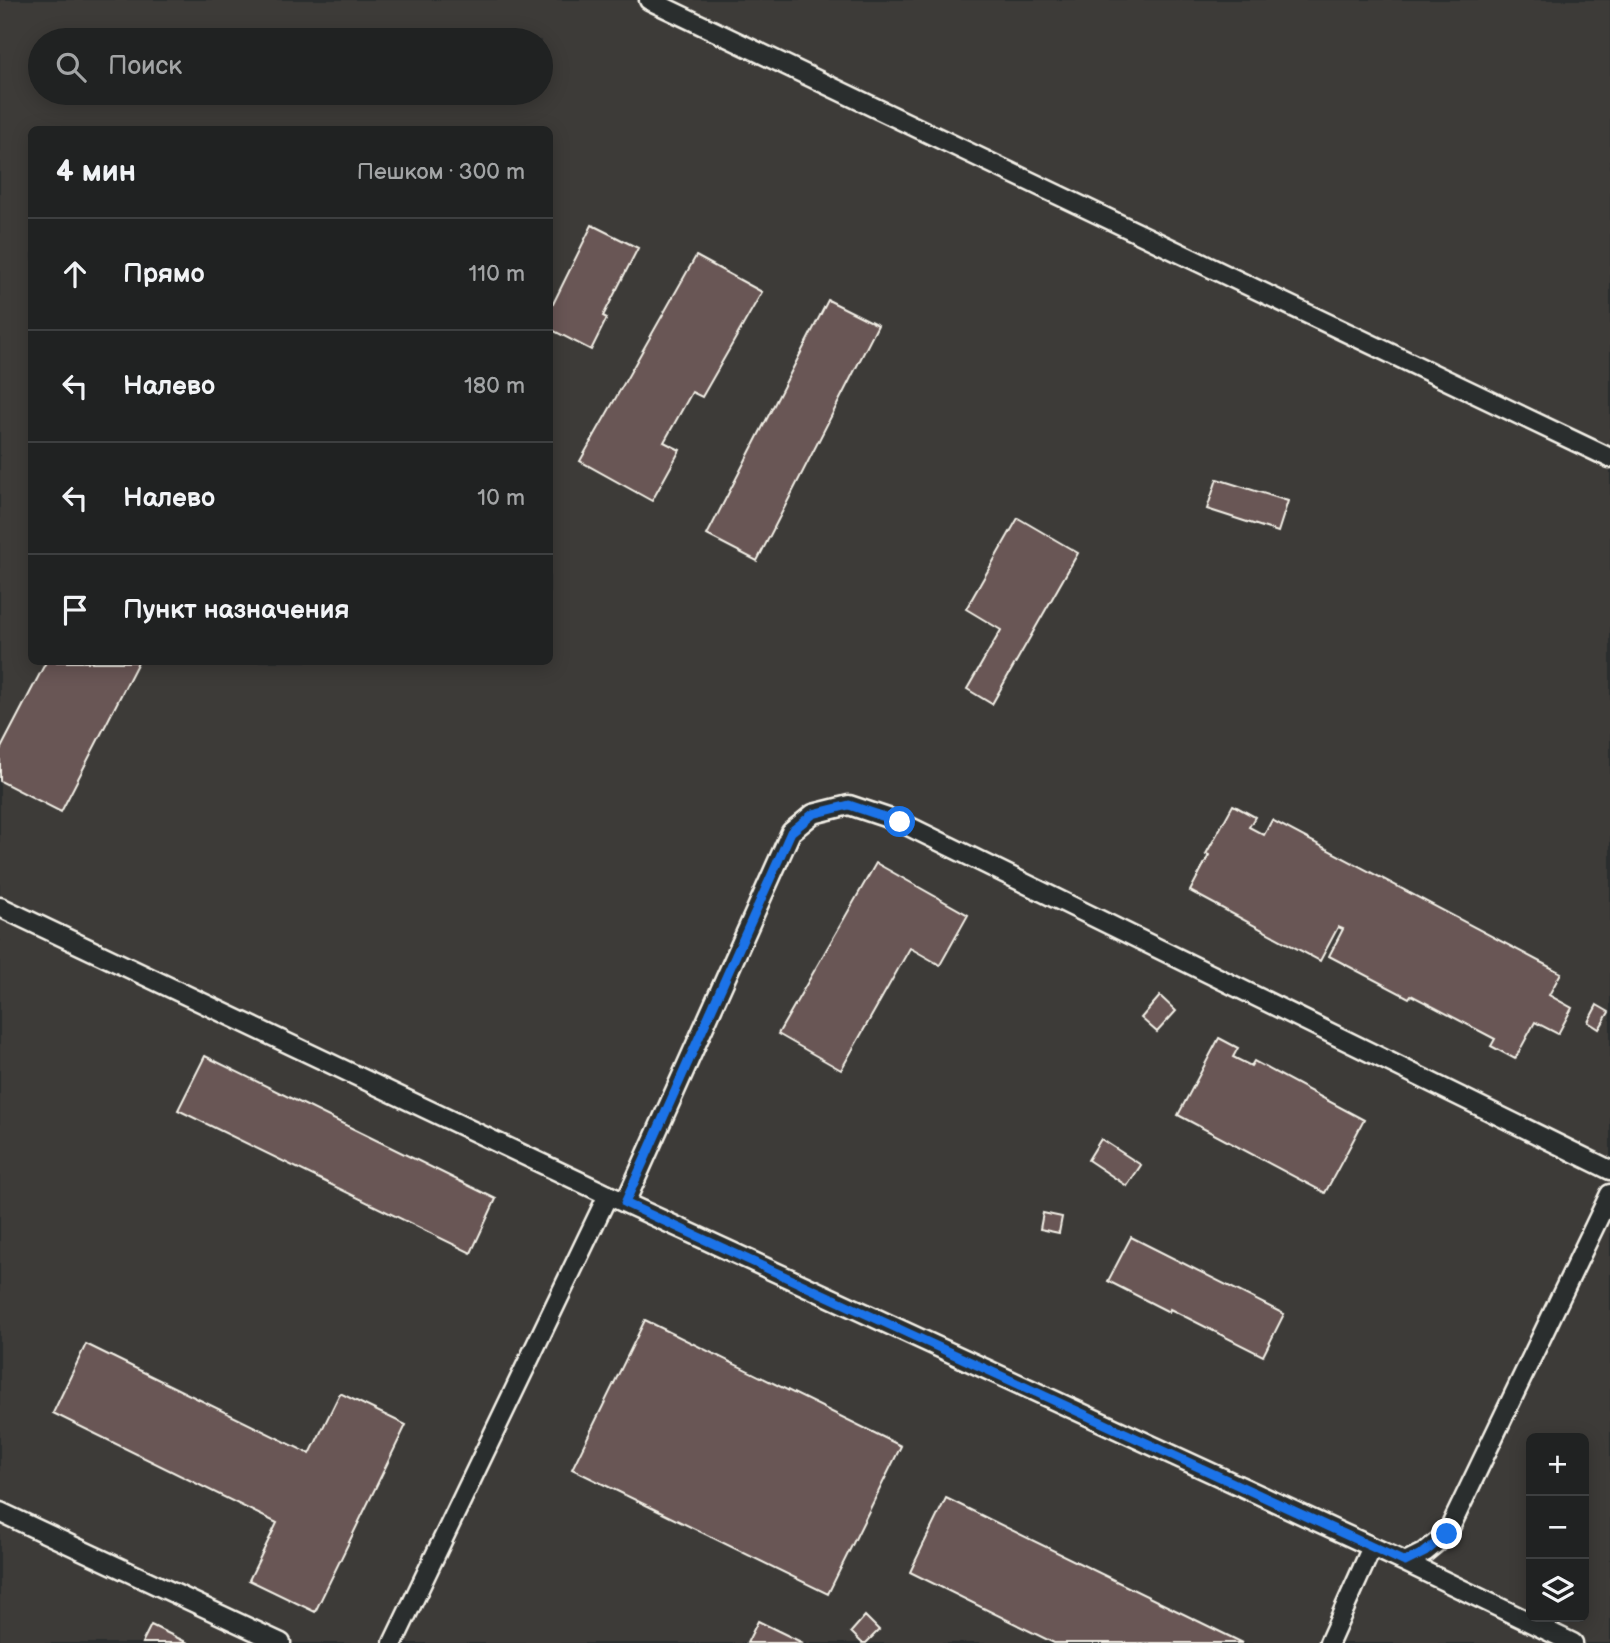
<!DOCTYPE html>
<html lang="ru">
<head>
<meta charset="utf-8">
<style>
  body { margin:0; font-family:"Balsamiq Sans",sans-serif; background:#282a2a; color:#f1f3f6 }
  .controls { position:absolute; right:21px; bottom:21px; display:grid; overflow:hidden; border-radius:10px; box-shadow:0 4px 18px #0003 }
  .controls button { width:63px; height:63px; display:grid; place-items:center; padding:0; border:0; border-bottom:2px solid #3d3f40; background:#202222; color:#f1f3f6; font:35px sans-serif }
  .stop { position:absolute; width:21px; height:21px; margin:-16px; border:5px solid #1a73e8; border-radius:50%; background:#fff }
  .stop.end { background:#1a73e8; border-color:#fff; box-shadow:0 2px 7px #0008 }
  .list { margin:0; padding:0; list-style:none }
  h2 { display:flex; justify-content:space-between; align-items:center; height:91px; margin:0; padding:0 28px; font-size:30px }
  h2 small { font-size:23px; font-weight:400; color:#a2a4a5 }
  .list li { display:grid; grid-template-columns:46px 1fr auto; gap:21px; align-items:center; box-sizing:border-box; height:112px; padding:0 28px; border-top:2px solid #3d3f40 }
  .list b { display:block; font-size:26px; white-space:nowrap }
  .list em { font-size:23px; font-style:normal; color:#a2a4a5 }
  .icon { flex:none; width:38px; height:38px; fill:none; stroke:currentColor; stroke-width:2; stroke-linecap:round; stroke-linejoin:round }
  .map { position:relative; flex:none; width:1610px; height:1643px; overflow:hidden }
  .search { position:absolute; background:#202222; box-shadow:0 4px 18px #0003; left:28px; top:28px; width:525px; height:77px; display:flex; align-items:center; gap:18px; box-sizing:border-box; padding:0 24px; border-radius:38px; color:#a2a4a5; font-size:26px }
  .panel { position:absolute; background:#202222; box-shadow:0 4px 18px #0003; left:28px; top:126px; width:525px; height:539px; border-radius:10px }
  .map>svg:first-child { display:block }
  .built { fill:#3d3a39; fill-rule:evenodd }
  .building { fill:#695754; stroke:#f4f1e8; stroke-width:2 }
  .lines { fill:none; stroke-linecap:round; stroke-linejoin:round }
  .lane-casing { stroke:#f4f1e8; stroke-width:23 }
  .lane { stroke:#2a2d2e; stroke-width:18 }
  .route { stroke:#1a73e8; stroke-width:9 }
</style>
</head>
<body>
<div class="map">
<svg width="1610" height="1643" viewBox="0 0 1610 1643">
  <rect width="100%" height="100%" fill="#2a2d2e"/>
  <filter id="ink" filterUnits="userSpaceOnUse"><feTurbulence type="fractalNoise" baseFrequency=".0143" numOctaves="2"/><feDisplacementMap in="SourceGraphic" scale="14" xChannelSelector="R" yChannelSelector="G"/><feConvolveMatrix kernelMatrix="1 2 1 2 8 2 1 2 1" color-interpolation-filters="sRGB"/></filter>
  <g filter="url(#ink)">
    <path class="built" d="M0,0H1610V1643H0ZM40,40H541V93H40ZM32,130H550V662H32ZM1531,1438H1584V1617H1531Z"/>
    <path class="building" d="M592,225L638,248L603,316L607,318L591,350L550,329V310Z
      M696,256L762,292L702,397L692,392L664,442L680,450L652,501L580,461Z
      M828,300L878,325L757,561L707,535Z
      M1217,479L1288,501L1278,532L1207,509Z
      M1018,518L1078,553L992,704L967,689L1001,630L966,609Z
      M46,662H138L61,812L0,781V750Z
      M1233,805L1255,817L1249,827L1264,835L1272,820L1561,973L1549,995L1572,1008L1558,1034L1535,1022L1515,1059L1491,1046L1495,1039L1411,995L1409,998L1329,956L1343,929L1338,927L1320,961L1190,891L1209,855L1206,854Z
      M876,863L968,915L940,965L910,948L841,1070L778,1034Z
      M1160,996L1176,1011L1157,1032L1141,1018Z
      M1597,1005L1609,1012L1599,1029L1588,1022Z
      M1219,1038L1238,1048L1233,1057L1251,1066L1254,1061L1364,1120L1325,1193L1178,1115Z
      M205,1056L496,1199L471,1253L178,1110Z
      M1101,1139L1141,1165L1127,1186L1088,1160Z
      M1043,1213L1062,1217L1059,1233L1040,1229Z
      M1131,1237L1284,1314L1263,1356L1170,1309L1169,1312L1108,1281Z
      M645,1320L901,1446L828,1594L572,1469Z
      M86,1344L310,1454L340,1393L406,1425L315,1612L249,1580L277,1523L53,1413Z
      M946,1498L1243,1643H1054L910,1572Z
      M865,1616L879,1630L866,1643H862L851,1632Z
      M758,1621L803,1643H747Z
      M151,1625L188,1643H142Z"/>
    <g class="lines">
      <g class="lane-casing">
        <path id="lane" d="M649,0L1610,458
          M0,907L608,1195L1405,1562L1573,1643
          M625,1203L791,832L813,814L849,805L900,822L1610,1170
          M0,1512L281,1643
          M1405,1562L1425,1552L1447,1534L1610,1194
          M393,1643L608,1195
          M1329,1643L1372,1547"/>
      </g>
      <use href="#lane" class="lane"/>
    </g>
  </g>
  <g class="lines" filter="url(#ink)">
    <path class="route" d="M900,822L849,805L813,814L791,832L625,1203L1405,1562L1425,1552L1447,1534"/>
  </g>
</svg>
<div class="controls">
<button>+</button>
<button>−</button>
<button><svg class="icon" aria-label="layers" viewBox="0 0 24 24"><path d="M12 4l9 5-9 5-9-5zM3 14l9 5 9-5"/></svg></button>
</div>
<div class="stop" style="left:900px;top:822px"></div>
<div class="stop end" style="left:1447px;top:1534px"></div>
<div class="search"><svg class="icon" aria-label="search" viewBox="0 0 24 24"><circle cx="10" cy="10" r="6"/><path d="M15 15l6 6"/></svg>Поиск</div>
<section class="panel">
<h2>4 мин<small>Пешком · 300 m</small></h2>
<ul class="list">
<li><svg class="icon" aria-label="ahead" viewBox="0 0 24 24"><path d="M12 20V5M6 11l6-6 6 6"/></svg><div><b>Прямо</b></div><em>110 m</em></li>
<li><svg class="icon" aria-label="left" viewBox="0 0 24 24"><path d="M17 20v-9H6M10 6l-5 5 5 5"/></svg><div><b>Налево</b></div><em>180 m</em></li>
<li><svg class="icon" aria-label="left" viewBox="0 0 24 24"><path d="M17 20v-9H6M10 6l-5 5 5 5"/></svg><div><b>Налево</b></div><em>10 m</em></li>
<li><svg class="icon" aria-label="arrive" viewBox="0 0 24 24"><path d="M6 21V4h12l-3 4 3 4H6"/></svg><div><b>Пункт назначения</b></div></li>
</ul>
</section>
</div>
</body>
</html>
